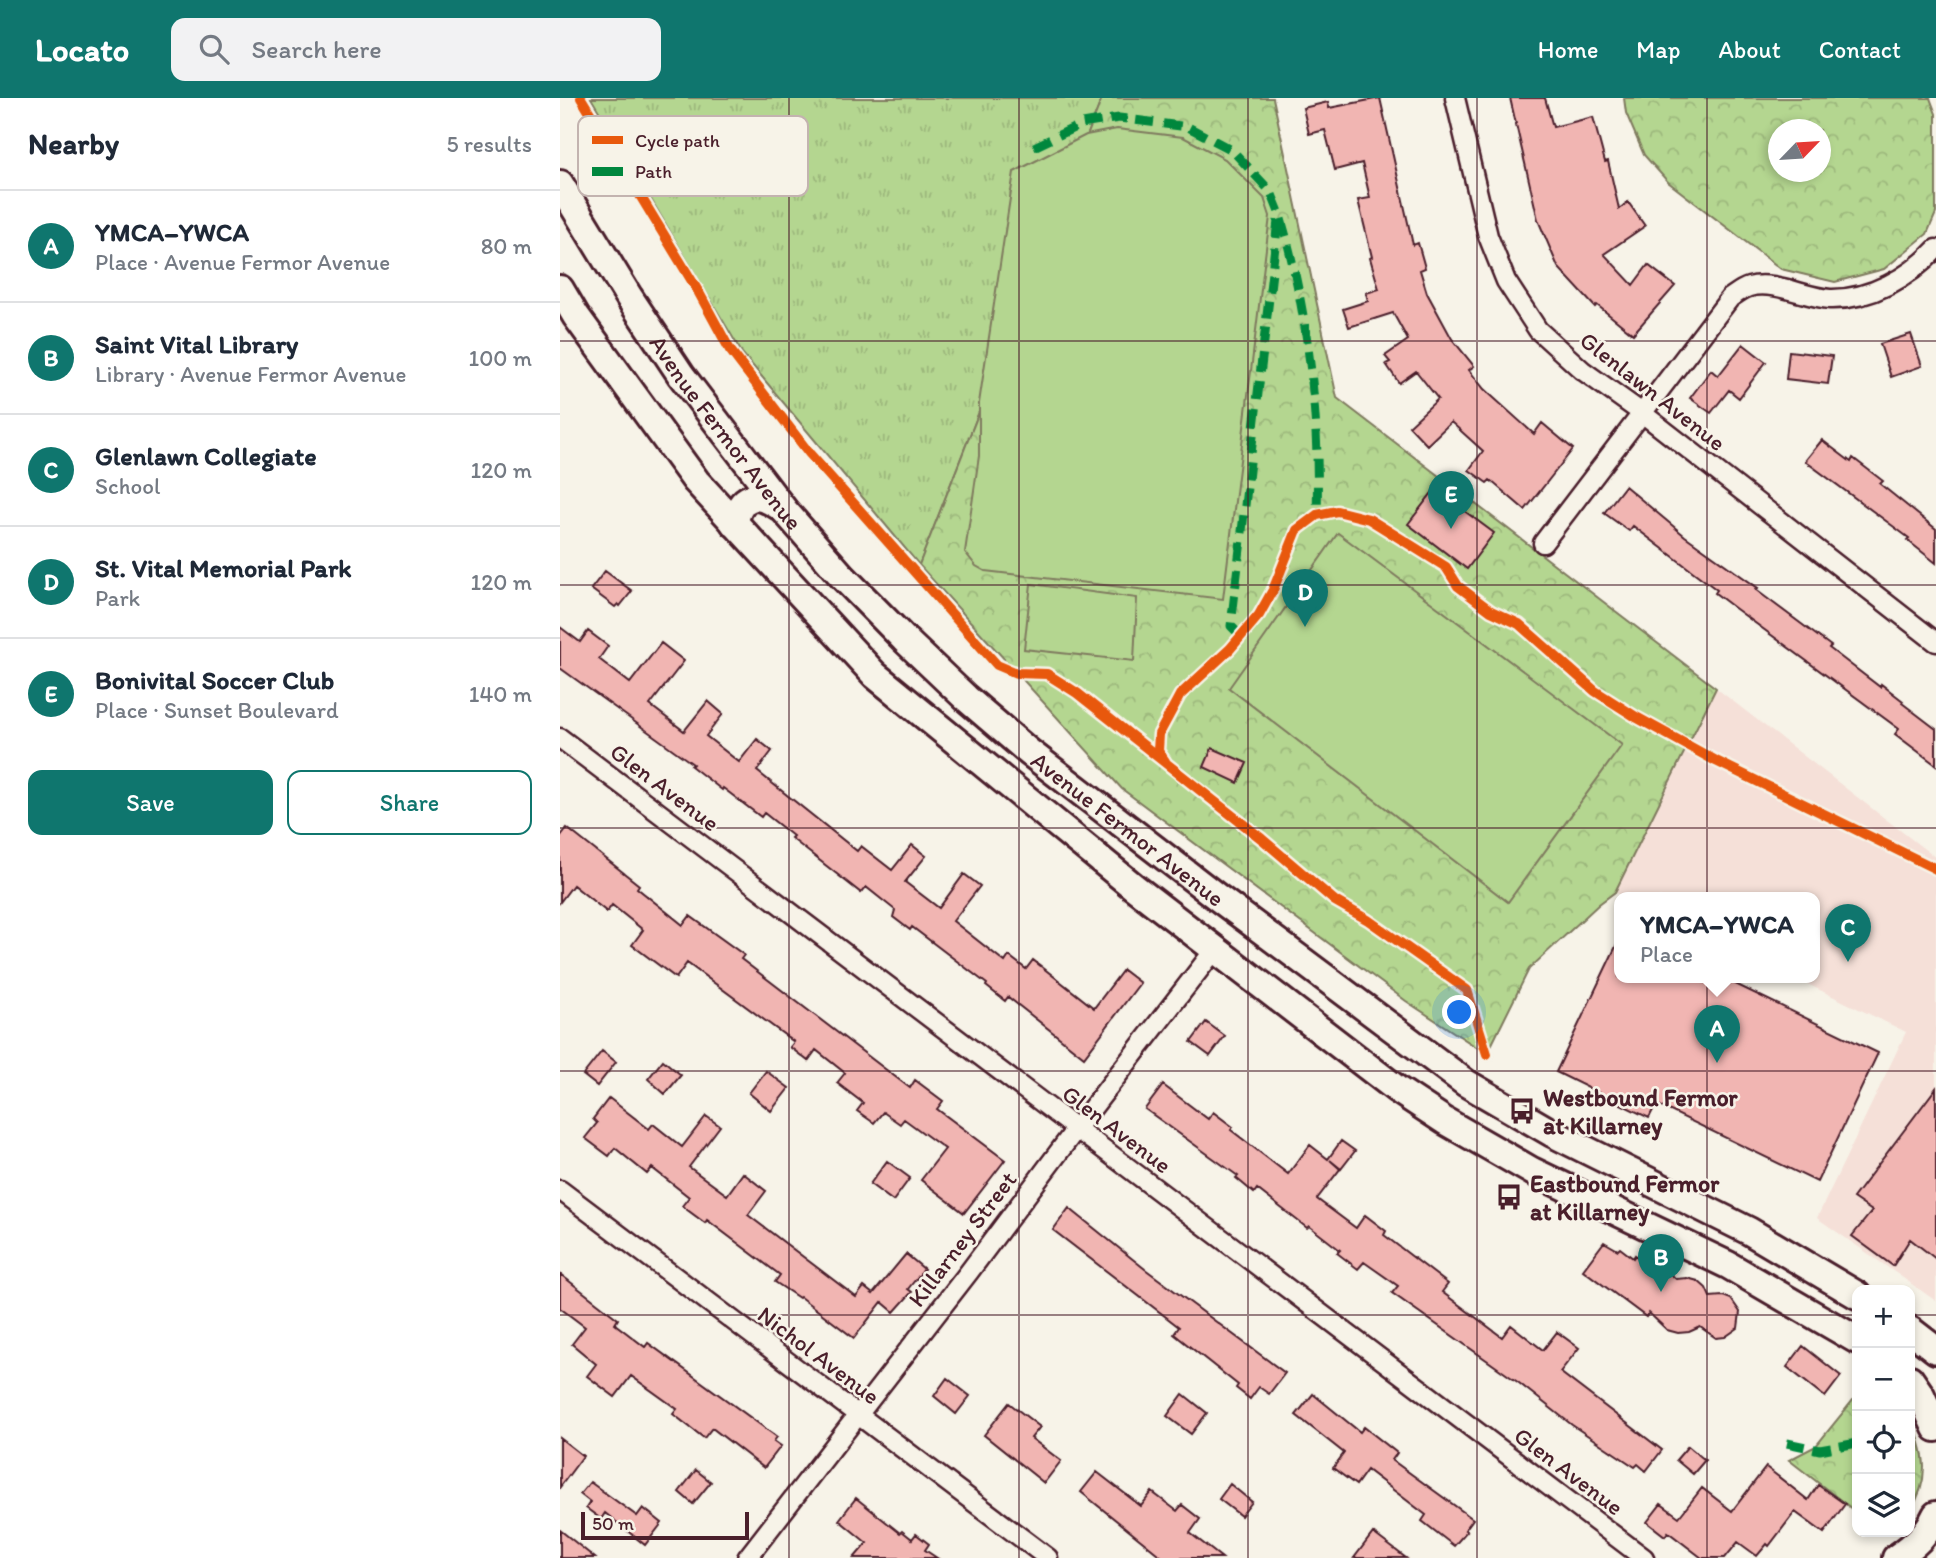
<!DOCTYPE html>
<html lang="en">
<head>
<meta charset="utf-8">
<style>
  body { margin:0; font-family:Itim,sans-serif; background:#f2f2f3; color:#1f2937 }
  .controls { position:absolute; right:21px; bottom:21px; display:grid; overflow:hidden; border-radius:14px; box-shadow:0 4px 10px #0003 }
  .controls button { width:63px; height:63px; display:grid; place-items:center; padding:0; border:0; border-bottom:2px solid #e0e1e3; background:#fff; color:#1f2937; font:35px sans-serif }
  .compass { position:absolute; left:1208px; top:21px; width:63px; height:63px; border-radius:50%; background:#fff; box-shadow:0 4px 10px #0003; rotate:65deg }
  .scale { position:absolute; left:21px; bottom:18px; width:168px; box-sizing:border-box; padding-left:7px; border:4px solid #4a1f2b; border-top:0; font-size:19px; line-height:24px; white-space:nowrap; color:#4a1f2b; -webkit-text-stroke:5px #f7f3e8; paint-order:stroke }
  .you { position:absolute; left:900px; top:915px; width:24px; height:24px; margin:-18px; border:5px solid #fff; border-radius:50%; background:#1a73e8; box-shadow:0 0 0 10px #1a73e833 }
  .badge { display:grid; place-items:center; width:46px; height:46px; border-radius:50%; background:#0f766e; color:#fff; font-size:23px; font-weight:700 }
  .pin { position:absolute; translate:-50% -58px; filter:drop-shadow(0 2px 4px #0008) }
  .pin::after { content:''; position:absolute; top:37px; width:24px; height:21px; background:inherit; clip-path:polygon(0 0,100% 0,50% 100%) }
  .popup { position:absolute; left:1054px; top:794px; width:206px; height:91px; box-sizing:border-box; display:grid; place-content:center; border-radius:14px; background:#fff; filter:drop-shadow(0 2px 5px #0005); font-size:23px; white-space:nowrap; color:#747a83 }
  .popup b { font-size:26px; color:#1f2937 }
  .popup::after { content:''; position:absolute; left:50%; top:100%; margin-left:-14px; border:14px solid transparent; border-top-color:#fff }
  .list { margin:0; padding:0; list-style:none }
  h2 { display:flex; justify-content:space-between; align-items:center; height:91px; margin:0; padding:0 28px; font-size:30px }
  h2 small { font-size:23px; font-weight:400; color:#747a83 }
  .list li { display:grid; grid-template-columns:46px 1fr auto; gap:21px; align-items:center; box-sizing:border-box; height:112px; padding:0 28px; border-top:2px solid #e0e1e3 }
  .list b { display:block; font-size:26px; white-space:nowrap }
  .list p { margin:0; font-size:23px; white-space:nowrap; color:#747a83 }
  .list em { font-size:23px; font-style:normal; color:#747a83 }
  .actions { display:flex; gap:14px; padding:21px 28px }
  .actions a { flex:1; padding:16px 0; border:2px solid #0f766e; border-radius:14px; text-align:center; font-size:24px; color:#0f766e }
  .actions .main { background:#0f766e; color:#fff }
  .icon { flex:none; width:38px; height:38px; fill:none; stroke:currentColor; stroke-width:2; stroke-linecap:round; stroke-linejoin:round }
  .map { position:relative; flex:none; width:1376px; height:1460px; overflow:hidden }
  header { display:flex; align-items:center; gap:42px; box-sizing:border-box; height:98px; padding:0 35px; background:#0f766e; color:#fff }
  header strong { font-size:33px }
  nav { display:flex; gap:38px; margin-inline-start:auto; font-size:24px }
  .search { width:490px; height:63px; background:#f2f2f3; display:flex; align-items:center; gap:18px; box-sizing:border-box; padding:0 24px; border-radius:14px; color:#747a83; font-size:26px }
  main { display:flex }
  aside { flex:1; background:#fff }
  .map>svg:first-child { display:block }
  .built { fill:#f5e0d8 }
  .grass { fill:url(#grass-tufts); stroke:#7f7a5e; stroke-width:2 }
  .forest { fill:url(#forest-crowns); stroke:#7f7a5e; stroke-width:2; fill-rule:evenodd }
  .pitch { fill:#b4d690; stroke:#7f7a5e; stroke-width:2 }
  .building { fill:#f1b5b2; stroke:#4a1f2b; stroke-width:2 }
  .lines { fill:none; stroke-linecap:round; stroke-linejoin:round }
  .minor-casing { stroke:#4a1f2b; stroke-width:23 }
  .secondary-casing { stroke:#4a1f2b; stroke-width:32 }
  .minor { stroke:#f7f3e8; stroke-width:18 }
  .secondary { stroke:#f7f3e8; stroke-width:26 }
  .quiet { stroke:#00873e; stroke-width:9; stroke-dasharray:18 9; stroke-linecap:butt }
  .cycleway-casing { stroke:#f7f3e8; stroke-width:15 }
  .cycleway { stroke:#e8590c; stroke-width:10 }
  .grid { fill:none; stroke:#4a1f2b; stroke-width:2; stroke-opacity:0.55 }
  .labels { text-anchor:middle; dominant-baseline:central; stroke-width:5; stroke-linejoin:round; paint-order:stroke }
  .street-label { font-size:24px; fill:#4a1f2b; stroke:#f7f3e8 }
  .poi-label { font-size:24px; font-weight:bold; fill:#4a1f2b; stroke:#f7f3e8; text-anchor:start }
  .key { fill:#f7f3e8; stroke:#c3b3af; stroke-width:2 }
  .key-label { font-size:19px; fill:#4a1f2b }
</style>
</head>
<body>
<header>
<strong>Locato</strong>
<div class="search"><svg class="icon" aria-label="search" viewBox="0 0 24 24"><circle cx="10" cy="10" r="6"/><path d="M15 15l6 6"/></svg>Search here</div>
<nav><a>Home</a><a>Map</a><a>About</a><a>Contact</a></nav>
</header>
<main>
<aside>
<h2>Nearby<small>5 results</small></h2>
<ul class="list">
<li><span class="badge">A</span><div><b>YMCA–YWCA</b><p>Place · Avenue Fermor Avenue</p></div><em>80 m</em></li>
<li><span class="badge">B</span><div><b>Saint Vital Library</b><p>Library · Avenue Fermor Avenue</p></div><em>100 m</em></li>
<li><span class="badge">C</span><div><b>Glenlawn Collegiate</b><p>School</p></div><em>120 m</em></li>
<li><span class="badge">D</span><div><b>St. Vital Memorial Park</b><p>Park</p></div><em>120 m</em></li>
<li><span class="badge">E</span><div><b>Bonivital Soccer Club</b><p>Place · Sunset Boulevard</p></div><em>140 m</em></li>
</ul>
<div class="actions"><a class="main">Save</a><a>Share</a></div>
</aside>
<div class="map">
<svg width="1376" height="1460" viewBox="0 0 1376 1460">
  <defs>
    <pattern id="grass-tufts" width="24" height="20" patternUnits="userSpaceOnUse" patternTransform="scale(1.75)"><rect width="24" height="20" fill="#b4d690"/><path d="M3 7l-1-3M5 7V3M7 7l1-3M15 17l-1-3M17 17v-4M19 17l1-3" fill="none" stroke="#9cb77c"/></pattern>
    <pattern id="forest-crowns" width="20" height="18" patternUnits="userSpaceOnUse" patternTransform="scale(1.75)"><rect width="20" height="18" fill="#b4d690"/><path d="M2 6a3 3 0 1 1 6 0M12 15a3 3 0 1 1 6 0" fill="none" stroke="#9cb77c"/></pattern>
  </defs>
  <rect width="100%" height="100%" fill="#f7f3e8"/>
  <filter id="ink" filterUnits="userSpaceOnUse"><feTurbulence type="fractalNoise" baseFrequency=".0143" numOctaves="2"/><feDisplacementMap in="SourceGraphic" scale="14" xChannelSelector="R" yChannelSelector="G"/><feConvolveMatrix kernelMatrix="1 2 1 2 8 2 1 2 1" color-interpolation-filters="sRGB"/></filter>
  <g filter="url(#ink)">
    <path class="built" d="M1156,590L1376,760V1203L1257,1120L1346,934L1233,879H1255V799H1064L1055,794Z"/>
    <path class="grass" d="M31,0H542L359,467L182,255Z"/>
    <path class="forest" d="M542,0H713L777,300L1156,590L1055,794L1039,806L969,871L927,956L846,903L562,691L359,467Z
      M1064,0H1370L1376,16V115L1367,136L1324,171L1275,184L1221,171L1108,84L1084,57L1066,15ZM1218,32H1260V74H1218Z
      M1297,1297V1415L1229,1362L1256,1348Z
      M1350,1320C1366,1353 1371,1381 1350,1413Z"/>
    <path class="pitch" d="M557,31L623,39L665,61L704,100L710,118L663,501L425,473L416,468L405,454L419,358V305L454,74L526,37Z
      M778,435L1062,647L948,804L669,590Z
      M471,486L577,500L574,563L464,551Z"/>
    <path class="building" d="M820,0L853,147L858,145L865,170L860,172L867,195L892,241L914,268L909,272L924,291L974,336L982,325L1013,351L965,412L930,382L927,385L909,372L923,353L891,324L867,347L849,328L878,301L856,273L839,285L826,266L830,264L825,258L848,242L833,215L789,229L783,211L808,203L806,195L819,191L810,160L812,159L798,102L810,100L802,65L775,72L765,32L749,36L743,10L768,4L769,10Z
      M950,0H985L993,29L1033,19L1045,64L1048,63L1059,111L1068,104L1085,128L1044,156L1073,187L1088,167L1115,188L1073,236L1037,207L1035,209L998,169L978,122Z
      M1351,236L1362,268L1331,279L1320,246Z
      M1183,246L1206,264L1179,300L1169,292L1151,315L1130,300L1151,272L1158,278Z
      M1229,253L1272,258L1268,286L1226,281Z
      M1262,342L1291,364L1293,360L1323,383L1320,386L1376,431V465L1347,442L1349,440L1245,363Z
      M1065,388L1125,438L1198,490L1196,492L1271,548L1269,550L1320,589L1321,586L1343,603L1342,605L1376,631V667L1335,636L1339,631L1176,511L1155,495L1157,492L1119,463L1073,428L1069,433L1044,415Z
      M875,391L934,435L907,471L848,426Z
      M45,473L72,493L60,508L58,506L55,509L31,491Z
      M0,529L20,544L28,533L48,548L39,561L70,585L101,545L124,563L90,607L124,633L148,603L163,616L146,638L179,664L197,641L212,653L197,673L297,753L301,748L332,772L352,747L366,758L345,784L379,810L404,776L420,788L393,823L445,864L449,858L466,871L473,862L534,910L563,872L580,885L524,959L448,899L445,903L426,888L427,886L352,829L350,832L333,819L335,812L306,789L301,795L231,740L233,738L204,715L201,719L163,690L162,692L131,668L133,666L0,570Z
      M652,650L687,665L678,685L644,669Z
      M7,730L79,787L77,790L123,827L130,818L184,857L181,861L350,990L355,982L383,1003L377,1011L445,1062L404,1115L361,1082L385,1051L344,1021L340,1026L323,1014L314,1025L297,1013L303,1005L277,985L285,975L256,952L248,963L230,949L234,944L127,865L116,880L72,847L83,832L52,807L47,814L13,787L0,804V739Z
      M1059,842V879H1161L1318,955L1257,1084L1096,1006L1089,1020L996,974Z
      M646,924L665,938L650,958L631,944Z
      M42,953L56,964L37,988L23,977Z
      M103,962L121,977L105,996L88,981Z
      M206,973L229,990L211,1013L189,995Z
      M603,987L648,1021L653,1014L673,1029L671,1032L728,1076L750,1047L768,1061L781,1043L795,1053L781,1071L770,1062L780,1071L757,1101L796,1130L805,1117L826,1133L824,1137L888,1186L882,1194L942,1239L951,1227L983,1252L997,1234L1019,1250L1000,1274L1102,1352L1086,1373L1078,1366L1075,1369L1012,1327L959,1285L832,1195L838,1188L804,1164L798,1171L777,1155L780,1152L749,1128L747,1130L697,1091L694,1095L676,1080L678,1078L585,1011Z
      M1376,990V1161L1350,1141L1333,1168L1292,1138L1312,1113L1293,1100Z
      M49,1000L89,1031L93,1026L122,1049L146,1018L160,1028L129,1069L167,1097L183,1075L206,1093L188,1117L296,1199L304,1189L313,1196L346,1156L364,1171L348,1191L352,1194L334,1214L322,1204L294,1240L240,1199L239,1200L215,1184L220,1177L147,1122L145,1125L122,1108L129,1099L92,1070L87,1076L55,1050L49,1058L25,1040L37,1025L33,1021Z
      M327,1063L350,1080L333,1103L310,1086Z
      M509,1110L585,1171L725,1275L709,1296L699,1289L690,1301L676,1290L678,1287L614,1236L619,1229L493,1132Z
      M1044,1144L1058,1152L1060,1150L1073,1160L1075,1157L1088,1166L1090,1164L1103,1173L1105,1171L1116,1181L1127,1180L1138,1183L1146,1190L1150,1199L1163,1198L1171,1201L1180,1214L1178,1230L1165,1239L1156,1240L1140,1229L1129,1234L1118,1235L1107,1232L1089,1215L1086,1219L1023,1172Z
      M0,1176L58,1221L55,1226L85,1249L88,1245L217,1339L214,1343L221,1348L204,1370L152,1330L144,1340L113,1316L117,1311L71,1278L55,1299L27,1278L36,1266L12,1246L25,1229L0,1210Z
      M1243,1248L1281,1278L1265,1299L1227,1269Z
      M387,1280L410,1298L396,1316L374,1298Z
      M623,1296L647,1315L631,1336L607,1318Z
      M753,1296L800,1334L804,1329L837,1355L832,1362L913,1421L905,1432L907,1433L894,1448L862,1423L866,1417L807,1372L796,1387L773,1370L784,1355L736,1317Z
      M449,1305L480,1329L471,1340L501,1363L484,1385L424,1337Z
      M0,1340L23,1358L0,1389Z
      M1128,1348L1145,1362L1133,1376L1116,1362Z
      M1206,1369L1248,1402L1258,1387L1285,1406L1264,1435L1235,1414L1209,1448L1207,1446L1197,1458L1178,1444L1165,1460H1142L1108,1434L1105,1438L1087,1424L1101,1406L1119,1419L1142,1390L1172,1413Z
      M136,1372L151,1384L133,1406L119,1394Z
      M537,1374L581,1408L592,1394L617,1413L622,1407L640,1421L630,1435L662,1460H603L521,1394Z
      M30,1384L77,1418L83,1410L102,1425L85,1447L45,1415L41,1421L26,1410L30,1404L20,1396Z
      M670,1386L692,1404L681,1418L659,1401Z
      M296,1400L340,1435L342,1433L352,1441L356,1436L369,1446L365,1452L377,1460H294L307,1445L279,1422Z
      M0,1432L35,1460H0Z
      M813,1435L846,1460H794Z"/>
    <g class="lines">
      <g class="minor-casing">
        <path id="minor" d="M895,0L928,138L946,183L978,232L1022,272L1082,315L1376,544
          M983,445L1170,200C1176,196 1182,191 1189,189C1214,182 1244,199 1270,201C1310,202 1350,179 1376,151
          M0,640L1084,1460
          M0,1092L488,1460
          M187,1460L409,1174L516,1031L656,850"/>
      </g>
      <g class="secondary-casing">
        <g id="secondary">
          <path id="s1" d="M0,86L69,199L121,277L224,412L282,478L344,541L406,600L469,654L657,799L906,985L992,1035L1189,1133L1297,1197"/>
          <path d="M0,191L16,218L136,383L315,577L574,789L838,992L885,1023L972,1073L1168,1167L1297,1242"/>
          <path d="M174,425C182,393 199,394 223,411"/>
          <path d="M1350,1232L1376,1252"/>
          <path d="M1350,1281L1361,1297L1376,1330"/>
          <path d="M1336,1460C1354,1448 1367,1436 1376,1417"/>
        </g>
      </g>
      <use href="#minor" class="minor"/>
      <use href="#secondary" class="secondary"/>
      <path class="quiet" d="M474,49L522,26L559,20L628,29L672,52L711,94L719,114L671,528L682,539
        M721,121C748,214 760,320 757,417
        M1227,1345L1260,1352L1297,1345"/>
      <g class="cycleway-casing">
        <path id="cycleway" d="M21,0L138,193L170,252L249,355L437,567L456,575L487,576L517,595L702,741L775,803L808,822L907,892L927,956
          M605,663L598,653L599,636L620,597L670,551L699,517L713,492L737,432L757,417L777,413L809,421L886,469L898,488L931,513L959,526L1035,593L1076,619L1156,663L1376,771"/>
      </g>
      <use href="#cycleway" class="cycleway"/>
    </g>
  </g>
  <path class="grid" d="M229,0V1460M459,0V1460M688,0V1460M917,0V1460M1147,0V1460M0,243H1376M0,487H1376M0,730H1376M0,973H1376M0,1217H1297M1350,1217H1376"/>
  <defs>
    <g id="bus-bare" transform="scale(2.1)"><path d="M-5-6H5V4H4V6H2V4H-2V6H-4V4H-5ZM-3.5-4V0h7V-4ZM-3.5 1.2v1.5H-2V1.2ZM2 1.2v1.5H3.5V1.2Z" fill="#4a1f2b" stroke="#f7f3e8" stroke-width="2.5" paint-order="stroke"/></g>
  </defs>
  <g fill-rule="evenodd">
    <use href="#bus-bare" x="962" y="1013"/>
    <use href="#bus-bare" x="949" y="1099"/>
  </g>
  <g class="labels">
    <g class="street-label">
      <text transform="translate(1093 293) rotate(38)">Glenlawn Avenue</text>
      <text stroke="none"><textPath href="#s1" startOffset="299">Avenue Fermor Avenue</textPath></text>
      <text transform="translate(105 689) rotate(37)">Glen Avenue</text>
      <text stroke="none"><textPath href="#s1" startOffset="866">Avenue Fermor Avenue</textPath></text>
      <text transform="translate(557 1031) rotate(37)">Glen Avenue</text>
      <text transform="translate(402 1141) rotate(-53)">Killarney Street</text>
      <text transform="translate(259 1257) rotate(37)">Nichol Avenue</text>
      <text transform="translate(1009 1373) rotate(37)">Glen Avenue</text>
    </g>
    <g class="poi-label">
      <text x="983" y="999">Westbound Fermor<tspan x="983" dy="28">at Killarney</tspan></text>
      <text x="970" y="1085">Eastbound Fermor<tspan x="970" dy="28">at Killarney</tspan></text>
    </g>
  </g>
  <rect x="18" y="18" width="230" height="80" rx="10" class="key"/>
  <rect x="32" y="38" width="31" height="8" fill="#e8590c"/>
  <rect x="32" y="69" width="31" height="9" fill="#00873e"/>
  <g class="key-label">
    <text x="75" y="49">Cycle path</text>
    <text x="75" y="80">Path</text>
  </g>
</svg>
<div class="controls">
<button>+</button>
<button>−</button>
<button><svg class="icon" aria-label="locate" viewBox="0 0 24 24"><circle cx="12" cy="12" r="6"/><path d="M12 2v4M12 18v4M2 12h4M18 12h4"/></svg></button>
<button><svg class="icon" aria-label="layers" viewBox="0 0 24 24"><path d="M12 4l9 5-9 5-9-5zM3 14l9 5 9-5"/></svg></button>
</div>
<svg class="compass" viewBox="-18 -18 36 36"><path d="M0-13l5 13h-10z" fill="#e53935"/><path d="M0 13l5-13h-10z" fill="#747a83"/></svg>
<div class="scale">50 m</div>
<div class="you"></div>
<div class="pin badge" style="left:1157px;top:965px">A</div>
<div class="popup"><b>YMCA–YWCA</b>Place</div>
<div class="pin badge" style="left:1101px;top:1194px">B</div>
<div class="pin badge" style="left:1288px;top:864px">C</div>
<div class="pin badge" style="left:745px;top:529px">D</div>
<div class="pin badge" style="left:891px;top:431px">E</div>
</div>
</main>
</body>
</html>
